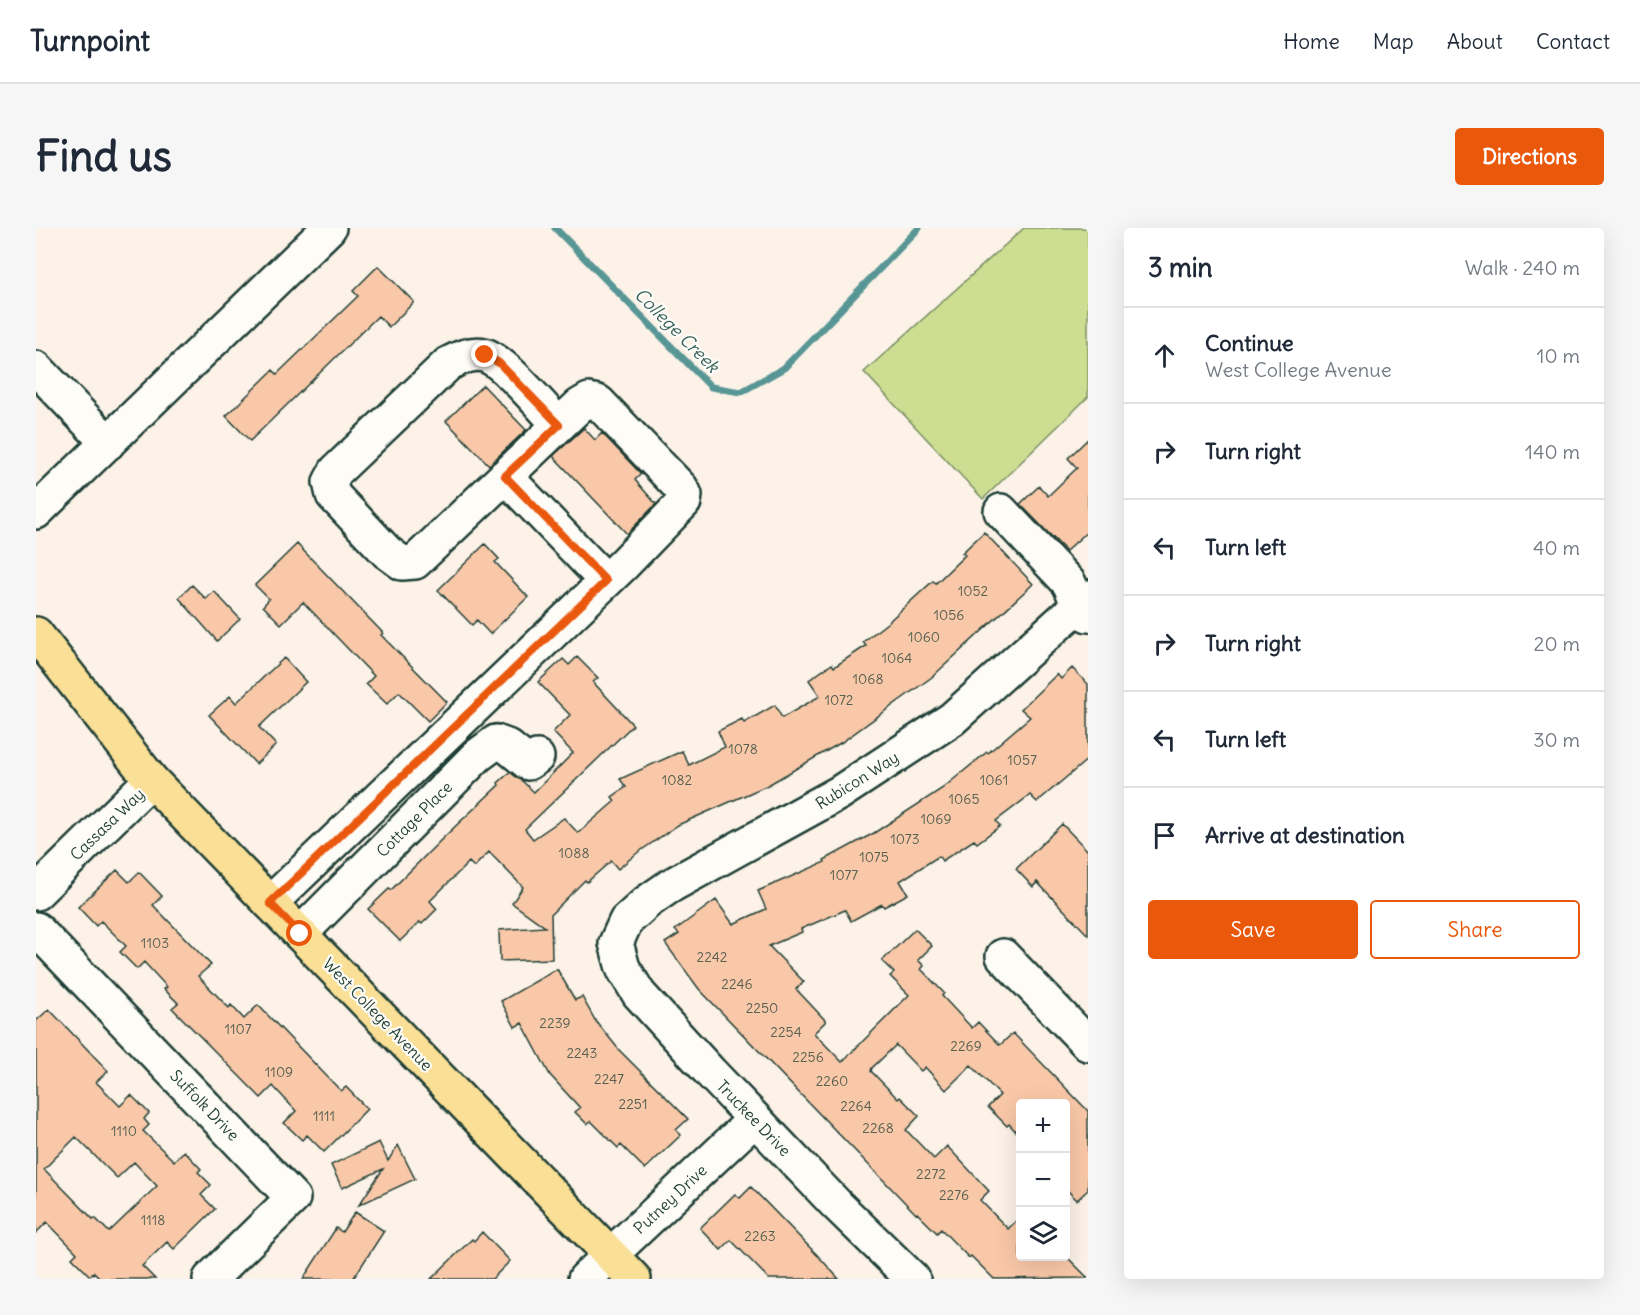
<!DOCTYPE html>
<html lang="en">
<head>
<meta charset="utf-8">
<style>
  body { margin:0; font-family:Delius,sans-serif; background:#f6f6f7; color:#1f2937 }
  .controls { position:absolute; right:18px; bottom:18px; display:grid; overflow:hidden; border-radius:6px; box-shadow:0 6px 24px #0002 }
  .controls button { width:54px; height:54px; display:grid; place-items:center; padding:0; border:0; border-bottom:2px solid #e0e1e3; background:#fff; color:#1f2937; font:30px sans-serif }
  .stop { position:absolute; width:18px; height:18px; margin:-14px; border:4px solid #ea580c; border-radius:50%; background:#fff }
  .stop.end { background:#ea580c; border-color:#fff; box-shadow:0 2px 6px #0008 }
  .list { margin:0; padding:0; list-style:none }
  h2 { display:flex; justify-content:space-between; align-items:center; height:78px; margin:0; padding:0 24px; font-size:26px }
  h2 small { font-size:20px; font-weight:400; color:#747a83 }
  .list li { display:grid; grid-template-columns:39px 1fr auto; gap:18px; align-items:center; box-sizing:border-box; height:96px; padding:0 24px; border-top:2px solid #e0e1e3 }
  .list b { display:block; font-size:22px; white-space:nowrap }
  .list p { margin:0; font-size:20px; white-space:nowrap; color:#747a83 }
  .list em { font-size:20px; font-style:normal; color:#747a83 }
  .actions { display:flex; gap:12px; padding:18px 24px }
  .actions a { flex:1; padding:14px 0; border:2px solid #ea580c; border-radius:6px; text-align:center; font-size:21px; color:#ea580c }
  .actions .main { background:#ea580c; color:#fff }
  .icon { flex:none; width:33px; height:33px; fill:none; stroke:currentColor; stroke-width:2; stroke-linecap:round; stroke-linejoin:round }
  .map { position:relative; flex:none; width:1052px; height:1051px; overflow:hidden; border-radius:6px }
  header { display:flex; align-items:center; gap:36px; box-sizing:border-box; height:84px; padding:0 30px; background:#fff; border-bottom:2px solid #e0e1e3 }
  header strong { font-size:28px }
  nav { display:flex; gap:33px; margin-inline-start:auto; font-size:21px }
  .intro { display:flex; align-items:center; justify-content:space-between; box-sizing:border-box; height:144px; padding:0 36px }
  h1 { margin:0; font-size:42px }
  .button { padding:15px 27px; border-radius:6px; background:#ea580c; color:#fff; font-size:21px; font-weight:700 }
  main { display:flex; gap:36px; padding:0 36px }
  aside { flex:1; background:#fff; border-radius:6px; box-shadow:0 6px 24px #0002 }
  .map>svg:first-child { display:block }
  .green { fill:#cddd91; stroke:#768d62; stroke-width:1.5 }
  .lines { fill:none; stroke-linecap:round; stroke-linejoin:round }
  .stream { stroke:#599696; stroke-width:7 }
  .building { fill:#f9c8a8; stroke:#1f3d34; stroke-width:1.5; fill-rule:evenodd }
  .minor-casing { stroke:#1f3d34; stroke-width:38 }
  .major-casing { stroke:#1f3d34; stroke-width:38 }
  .minor { stroke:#fdfcf7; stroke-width:33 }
  .major { stroke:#fadf96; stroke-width:33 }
  .route { stroke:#ea580c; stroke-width:8 }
  .labels { text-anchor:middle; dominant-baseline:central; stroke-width:4.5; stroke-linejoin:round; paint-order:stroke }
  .number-label { font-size:14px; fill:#566051 }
  .street-label { font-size:16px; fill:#1f3d34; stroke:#fdfcf7 }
  .water-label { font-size:18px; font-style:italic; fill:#37625d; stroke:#fdfcf7 }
</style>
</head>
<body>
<header>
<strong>Turnpoint</strong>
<nav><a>Home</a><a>Map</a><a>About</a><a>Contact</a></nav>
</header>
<div class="intro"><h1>Find us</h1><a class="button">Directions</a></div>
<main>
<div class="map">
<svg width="1052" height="1051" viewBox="0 0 1052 1051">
  <rect width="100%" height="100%" fill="#fcf2e7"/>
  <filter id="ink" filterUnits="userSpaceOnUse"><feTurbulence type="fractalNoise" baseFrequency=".0167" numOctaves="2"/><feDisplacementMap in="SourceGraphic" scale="12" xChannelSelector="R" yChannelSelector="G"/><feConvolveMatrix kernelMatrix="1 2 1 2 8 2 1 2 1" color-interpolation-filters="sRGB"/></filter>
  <g filter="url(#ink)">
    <path class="green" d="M988,0H1052V169L947,271L828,144Z"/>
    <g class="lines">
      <path class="stream" d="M519,0L675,159L705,164L748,140L883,0"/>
    </g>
    <path class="building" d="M342,38L378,74L353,99L342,88L214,213L190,188L237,142L241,146L322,68L317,63Z
      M447,157L490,202L453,237L410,193Z
      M548,200L559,212L566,205L605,246L599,252L620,276L591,306L517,228Z
      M1052,211V303L1030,323L984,276L1003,258L1012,268L1041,240L1032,230Z
      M948,304L997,356L896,449L806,514L732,557L642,597L600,626L582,641L575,633L551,654L549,652L515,686L516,731L464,733L463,702L509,699L476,675L487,659L453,624L438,639L433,634L394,673L401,681L386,696L384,694L364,713L332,681L353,661L355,662L408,609L463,557L462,555L474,544L485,552L498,564L537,525L517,504L534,487L502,454L527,431L533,437L541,429L562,450L557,454L597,497L489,601L497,611L528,590L542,605L579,573L576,569L590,559L584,551L646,523L653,537L689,519L682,503L706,491L708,495L739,477L746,490L784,468L773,452L796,436L798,439L830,418L827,414L851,395L897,353L900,355L929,327L926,325Z
      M261,316L347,405L345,407L411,474L392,493L363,464L351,476L330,456L338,448L267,374L245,396L227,378L233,371L219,357Z
      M449,316L463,331L459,334L492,369L454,406L441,392L436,397L402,362Z
      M156,357L170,371L178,363L204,391L181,413L143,370Z
      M248,430L270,454L223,499L240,517L220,536L173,487L194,468L200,475Z
      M1036,440L1052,456V531L1001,574L994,567L960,593L964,598L941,615L938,612L906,633L903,628L864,653L872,666L848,679L846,676L815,693L809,682L765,701L766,704L733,718L768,754L760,761L790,793L778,805L806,834L873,767L854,748L858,745L846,733L879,701L896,718L882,732L888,738L885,741L908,765L906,768L936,800L942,794L964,817L977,805L1052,883V962L1041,972L1029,960V876H984V908L973,896L971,898L952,879L964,867L935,837L910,862L889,839L885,843L860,817L836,840L835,843L862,871L864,869L883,888L870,902L898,931L911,918L953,963L944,972L972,1001L984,989V1029H1031L1052,1050L958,1051L935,1028L933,1030L905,1001L901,1005L881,985L880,986L663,761L629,715L643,706L639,702L680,672L697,696L730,681L722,663L789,634L788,632L838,605L907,560L951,524L952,525L994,489L985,481L1021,446L1025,451Z
      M1026,596L1052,623V707L1001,654L997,659L980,641Z
      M81,642L93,654L103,644L126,668L117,677L175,737L162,748L193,780L195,777L208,791L222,777L305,863L310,859L331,881L288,924L271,907L266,912L248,895L260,883L237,858L225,870L136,780L142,775L128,761L131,759L108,734L101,741L84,724L90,718L65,693L60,698L42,679Z
      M521,741L539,772L546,769L559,792L584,823L652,891L640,902L645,907L609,941L585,917L582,920L555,893L551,896L539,884L544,880L514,847L486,795L479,799L465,773Z
      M13,781L72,843L60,854L84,878L95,867L113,885L108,891L113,897L107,903L138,933L148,923L165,941L162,944L175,957L165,967L179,981L138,1021L131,1014L106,1038L119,1051H65L58,1044L54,1048L36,1030L41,1025L11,994L0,1005V793ZM40,909L81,950L98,934L121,958L73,1004L59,990L57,991L8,941Z
      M343,914L352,933L362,917L379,951L323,977L347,941L306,960L295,937Z
      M715,959L785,1031L803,1051H733L695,1012L685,1022L664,1000L699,966L704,970Z
      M319,984L348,1003L317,1051H267L300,1000L306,1004Z
      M446,1004L474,1033L456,1051H395L436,1011L438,1013Z"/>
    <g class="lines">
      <g class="minor-casing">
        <path id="minor" d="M0,140L72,215
          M469,248L570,353
          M965,283L1033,355L1043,378L1052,387
          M0,284L293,0
          M0,665L115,552
          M234,675L587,337L648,274L649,267L645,260L562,174L553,172L543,178L379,334L366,335L351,324L297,267L294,254L300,243L412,136C423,130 435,124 448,127C466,131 508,181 523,197
          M0,701L257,970L174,1051
          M264,706L441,528L460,514L471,518L492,535L501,529
          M967,728L1052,816
          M549,1051L719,891
          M877,1051L801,977L675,845L603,766L587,740L580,715L590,693L611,674L634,658L803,565L916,491L1052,369"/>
      </g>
      <g class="major-casing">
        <path id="major" d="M0,406L115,552L598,1051"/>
      </g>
      <use href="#minor" class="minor"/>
      <use href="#major" class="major"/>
    </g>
  </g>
  <g class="lines" filter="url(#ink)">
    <path class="route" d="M264,706L234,675L570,353L469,248L523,197L463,135L449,127"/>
  </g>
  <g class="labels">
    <g class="number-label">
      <text x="937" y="363">1052</text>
      <text x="913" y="387">1056</text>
      <text x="888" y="409">1060</text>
      <text x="861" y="430">1064</text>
      <text x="832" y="451">1068</text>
      <text x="803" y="472">1072</text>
      <text x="707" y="521">1078</text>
      <text x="986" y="532">1057</text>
      <text x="641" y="552">1082</text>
      <text x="958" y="552">1061</text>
      <text x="928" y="571">1065</text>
      <text x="900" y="591">1069</text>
      <text x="869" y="611">1073</text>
      <text x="538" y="625">1088</text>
      <text x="838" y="629">1075</text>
      <text x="808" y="647">1077</text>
      <text x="119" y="715">1103</text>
      <text x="676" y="729">2242</text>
      <text x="701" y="756">2246</text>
      <text x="726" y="780">2250</text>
      <text x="519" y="795">2239</text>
      <text x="202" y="801">1107</text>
      <text x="750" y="804">2254</text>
      <text x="930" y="818">2269</text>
      <text x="546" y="825">2243</text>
      <text x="772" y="829">2256</text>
      <text x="243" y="844">1109</text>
      <text x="573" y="851">2247</text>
      <text x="796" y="853">2260</text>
      <text x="597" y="876">2251</text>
      <text x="820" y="878">2264</text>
      <text x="288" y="888">1111</text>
      <text x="842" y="900">2268</text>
      <text x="88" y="903">1110</text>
      <text x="895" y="946">2272</text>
      <text x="918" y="967">2276</text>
      <text x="117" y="992">1118</text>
      <text x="724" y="1008">2263</text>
    </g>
    <g class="street-label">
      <text transform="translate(821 552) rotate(-32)">Rubicon Way</text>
      <text transform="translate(378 591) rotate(-45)">Cottage Place</text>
      <text transform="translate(71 596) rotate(-44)">Cassasa Way</text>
      <text transform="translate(342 786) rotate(46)">West College Avenue</text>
      <text transform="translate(169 877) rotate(46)">Suffolk Drive</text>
      <text transform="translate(718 890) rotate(46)">Truckee Drive</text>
      <text transform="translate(634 971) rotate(-43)">Putney Drive</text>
    </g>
    <g class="water-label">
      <text transform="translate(641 102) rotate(45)">College Creek</text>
    </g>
  </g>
</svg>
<div class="controls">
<button>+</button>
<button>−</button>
<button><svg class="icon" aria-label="layers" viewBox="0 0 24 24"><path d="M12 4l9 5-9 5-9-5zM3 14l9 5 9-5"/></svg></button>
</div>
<div class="stop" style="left:264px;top:706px"></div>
<div class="stop end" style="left:449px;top:127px"></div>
</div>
<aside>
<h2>3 min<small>Walk · 240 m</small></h2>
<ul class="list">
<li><svg class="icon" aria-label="ahead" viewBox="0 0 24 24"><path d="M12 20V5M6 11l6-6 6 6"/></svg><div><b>Continue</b><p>West College Avenue</p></div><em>10 m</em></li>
<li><svg class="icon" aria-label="right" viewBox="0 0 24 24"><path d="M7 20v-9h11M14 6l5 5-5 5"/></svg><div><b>Turn right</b></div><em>140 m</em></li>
<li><svg class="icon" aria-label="left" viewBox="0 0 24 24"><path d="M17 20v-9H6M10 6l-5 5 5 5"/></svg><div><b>Turn left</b></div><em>40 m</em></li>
<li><svg class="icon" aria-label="right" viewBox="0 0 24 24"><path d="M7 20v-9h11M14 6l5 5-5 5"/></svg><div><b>Turn right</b></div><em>20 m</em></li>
<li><svg class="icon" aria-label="left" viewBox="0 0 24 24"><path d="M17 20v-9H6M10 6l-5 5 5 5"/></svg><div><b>Turn left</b></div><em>30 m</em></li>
<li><svg class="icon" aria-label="arrive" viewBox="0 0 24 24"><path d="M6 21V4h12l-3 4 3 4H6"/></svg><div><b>Arrive at destination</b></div></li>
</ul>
<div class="actions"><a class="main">Save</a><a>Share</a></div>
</aside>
</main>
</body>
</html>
